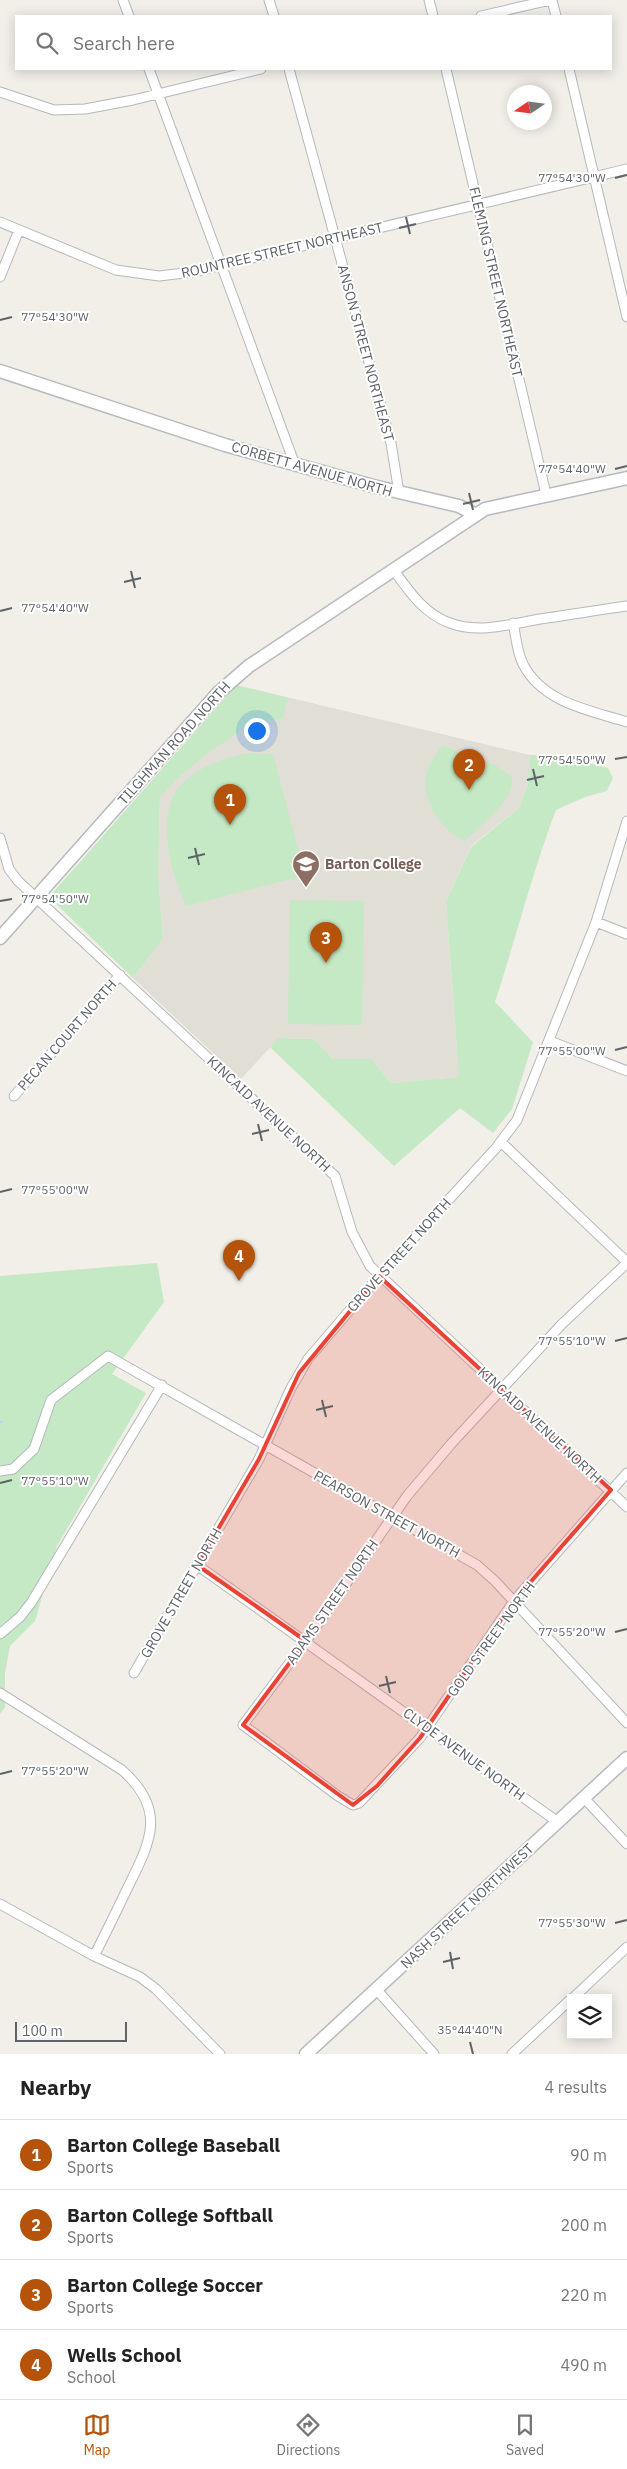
<!DOCTYPE html>
<html lang="en">
<head>
<meta charset="utf-8">
<style>
  body { margin:0; font-family:"IBM Plex Sans",sans-serif; background:#f6f6f6; color:#222 }
  .controls { position:absolute; right:15px; bottom:15px; display:grid; overflow:hidden; border-radius:0px; box-shadow:0 2px 12px #0003 }
  .controls button { width:45px; height:45px; display:grid; place-items:center; padding:0; border:0; border-bottom:1px solid #e0e0e0; background:#fff; color:#222; font:25px sans-serif }
  .compass { position:absolute; left:507px; top:85px; width:45px; height:45px; border-radius:50%; background:#fff; box-shadow:0 2px 12px #0003; rotate:257deg }
  .scale { position:absolute; left:15px; bottom:12px; width:112px; box-sizing:border-box; padding-left:5px; border:2px solid #5f6368; border-top:0; font-size:14px; line-height:18px; white-space:nowrap; color:#5f6368; -webkit-text-stroke:4px #fff; paint-order:stroke }
  .you { position:absolute; left:256px; top:730px; width:18px; height:18px; margin:-12px; border:4px solid #fff; border-radius:50%; background:#1a73e8; box-shadow:0 0 0 8px #1a73e833 }
  .badge { display:grid; place-items:center; width:32px; height:32px; border-radius:50%; background:#b45309; color:#fff; font-size:16px; font-weight:700 }
  .pin { position:absolute; translate:-50% -41px; filter:drop-shadow(0 1px 2px #0008) }
  .pin::after { content:''; position:absolute; top:26px; width:18px; height:15px; background:inherit; clip-path:polygon(0 0,100% 0,50% 100%) }
  .list { margin:0; padding:0; list-style:none }
  h2 { display:flex; justify-content:space-between; align-items:center; height:65px; margin:0; padding:0 20px; font-size:21px }
  h2 small { font-size:16px; font-weight:400; color:#767676 }
  .list li { display:grid; grid-template-columns:32px 1fr auto; gap:15px; align-items:center; box-sizing:border-box; height:70px; padding:0 20px; border-top:1px solid #e0e0e0 }
  .list b { display:block; font-size:19px; white-space:nowrap }
  .list p { margin:0; font-size:16px; white-space:nowrap; color:#767676 }
  .list em { font-size:16px; font-style:normal; color:#767676 }
  .icon { flex:none; width:28px; height:28px; fill:none; stroke:currentColor; stroke-width:2; stroke-linecap:round; stroke-linejoin:round }
  .map { position:relative; flex:none; width:627px; height:2054px; overflow:hidden }
  .search { position:absolute; background:#fff; box-shadow:0 2px 12px #0003; left:15px; right:15px; top:15px; height:55px; display:flex; align-items:center; gap:12px; box-sizing:border-box; padding:0 18px; border-radius:0px; color:#767676; font-size:19px }
  .sheet { height:345px; background:#fff }
  nav { display:flex; justify-content:space-around; align-items:center; box-sizing:border-box; height:70px; border-top:1px solid #e0e0e0; background:#fff; font-size:14px; color:#767676 }
  nav a { display:grid; justify-items:center; gap:2px }
  nav .on { color:#b45309 }
  .map>svg:first-child { display:block }
  .education { fill:#e1ded6 }
  .green { fill:#c5e8c5 }
  .lines { fill:none; stroke-linecap:round; stroke-linejoin:round }
  .stream { stroke:#aadaff; stroke-width:2.5 }
  .street-casing { stroke:#b5b8bc; stroke-width:11 }
  .secondary-casing { stroke:#b6babf; stroke-width:15 }
  .street { stroke:#fff; stroke-width:9 }
  .secondary { stroke:#fff; stroke-width:12 }
  .marked { fill:#ea4335; fill-opacity:0.2; stroke:#ea4335; stroke-width:4; stroke-linejoin:round }
  .ticks { fill:none; stroke:#5f6368; stroke-width:2 }
  .labels { text-anchor:middle; dominant-baseline:central; stroke-width:4; stroke-linejoin:round; paint-order:stroke }
  .street-label { font-size:14px; fill:#5f6368; stroke:#fff }
  .education-label { font-size:14px; font-weight:bold; fill:#785e54; stroke:#fff; text-anchor:start }
  .ticks-label { font-size:12px; text-anchor:middle; fill:#5f6368; stroke:#fff; stroke-width:4; stroke-linejoin:round; paint-order:stroke }
</style>
</head>
<body>
<div class="map">
<svg width="627" height="2054" viewBox="0 0 627 2054">
  <rect width="100%" height="100%" fill="#f1efe8"/>
  <path class="education" d="M236,685L530,755L528,783L520,807L471,846L446,901L459,1077L391,1083L372,1059H333L314,1039L279,1038L241,1079L133,978L163,939L158,875L160,797Z"/>
  <path class="green" d="M236,685L288,698L283,718L248,726L209,752L181,775L160,797L158,875L163,939L133,978L49,897Z
    M442,745L495,765L512,777C514,802 481,824 465,841C442,832 420,799 427,773C429,763 437,754 442,745Z
    M250,753L273,754L303,868L298,877L186,906C173,876 161,838 170,805C178,774 221,757 250,753Z
    M530,755L560,756L608,768L613,778L607,791L585,797L556,810C532,873 516,938 495,1002L533,1042L512,1109L493,1133L460,1108L394,1166L270,1047L278,1038L314,1039L333,1059H372L391,1083L459,1077L446,901L471,847L520,807L528,783Z
    M290,900L364,901L362,1025L288,1024Z
    M157,1263L164,1302L112,1374L146,1393L57,1546L35,1621L10,1646L5,1673V1707L0,1714V1276Z"/>
  <g class="lines">
    <path class="stream" d="M0,1422H1"/>
    <g class="street-casing">
      <path id="street" d="M123,0L129,16
        M269,0L274,16
        M429,0L433,16
        M552,0L556,16
        M481,16L550,0
        M149,69L295,465
        M289,69L391,443L399,493
        M446,69L546,494
        M569,69L627,317
        M0,92L54,110L85,109L133,100L261,69
        M0,222L116,270L159,276L193,272L627,169
        M0,277L19,230
        M393,569C408,590 424,614 450,623C479,634 511,624 540,619C569,615 598,610 627,606
        M513,623C516,636 517,653 523,664C543,703 589,710 627,722
        M0,838L9,869L18,881L335,1176L352,1232L370,1266L627,1507
        M596,922L627,934
        M550,1041L627,1071
        M14,1096L120,975
        M501,1142L627,1262
        M627,1263L562,1324L451,1444L407,1496L306,1641L243,1725L338,1796L353,1805L359,1803L420,1738L514,1601L627,1473
        M0,1471L13,1469L34,1449L51,1400L108,1356L477,1565L495,1581L627,1723
        M197,1565L558,1822
        M0,1634L20,1617L31,1603L162,1385
        M134,1673L259,1459L291,1388L308,1359L379,1276L496,1148L517,1120L596,922L627,821
        M0,1693L122,1770C167,1810 151,1841 128,1887C117,1910 106,1933 94,1956
        M584,1798L627,1844
        M0,1904L94,1956L140,1977L156,1989L220,2054
        M376,1989L434,2054
        M573,1998L627,1947
        M512,2054L571,1999"/>
    </g>
    <g class="secondary-casing">
      <path id="secondary" d="M0,371L225,445L373,486L459,506L476,515
        M0,938L218,693L249,666L485,509L627,478
        M306,2054L627,1758"/>
    </g>
    <use href="#street" class="street"/>
    <use href="#secondary" class="secondary"/>
  </g>
  <path class="marked" d="M379,1276L611,1490L514,1601L420,1738L377,1786L353,1805L243,1725L306,1641L197,1565L259,1459L299,1373Z"/>
  <path class="ticks" d="M615,178L627,175M406,217L410,234M399,228L416,224M0,320L12,317M615,469L627,466M469,493L473,510M463,504L480,500M131,571L135,588M124,582L141,578M0,611L12,608M615,759L627,757M533,769L537,786M527,780L544,776M195,848L199,865M188,858L205,854M0,901L12,899M615,1050L627,1047M258,1124L262,1141M252,1134L269,1130M0,1192L12,1189M615,1341L627,1338M322,1400L326,1417M316,1410L333,1406M0,1483L12,1480M615,1632L627,1629M386,1676L390,1693M379,1686L396,1682M0,1774L12,1771M615,1923L627,1920M450,1952L453,1969M443,1962L460,1958M470,2042L473,2054"/>
  <defs>
    <g id="university-pin" transform="scale(1.4375)"><path d="M0 17L-7.5 6A9.5 9.5 0 1 1 7.5 6Z" fill="#8d6e63" stroke="#fff"/><path d="M0-5L7-2L0 1L-7-2ZM-4 1L0 2.5L4 1V4Q0 6-4 4Z" fill="#fff"/></g>
  </defs>
  <g fill-rule="evenodd">
    <use href="#university-pin" x="306" y="864"/>
  </g>
  <g class="labels">
    <g class="street-label">
      <text transform="translate(282 250) rotate(-13)">ROUNTREE STREET NORTHEAST</text>
      <text transform="translate(496 282) rotate(77)">FLEMING STREET NORTHEAST</text>
      <text transform="translate(366 353) rotate(75)">ANSON STREET NORTHEAST</text>
      <text transform="translate(312 469) rotate(16)">CORBETT AVENUE NORTH</text>
      <text transform="translate(174 743) rotate(-48)">TILGHMAN ROAD NORTH</text>
      <text transform="translate(67 1035) rotate(-49)">PECAN COURT NORTH</text>
      <text transform="translate(269 1114) rotate(43)">KINCAID AVENUE NORTH</text>
      <text transform="translate(399 1255) rotate(-48)">GROVE STREET NORTH</text>
      <text transform="translate(540 1425) rotate(43)">KINCAID AVENUE NORTH</text>
      <text transform="translate(387 1514) rotate(29)">PEARSON STREET NORTH</text>
      <text transform="translate(181 1593) rotate(-60)">GROVE STREET NORTH</text>
      <text transform="translate(332 1602) rotate(-55)">ADAMS STREET NORTH</text>
      <text transform="translate(491 1639) rotate(-54)">GOLD STREET NORTH</text>
      <text transform="translate(464 1754) rotate(36)">CLYDE AVENUE NORTH</text>
      <text transform="translate(467 1906) rotate(-43)">NASH STREET NORTHWEST</text>
    </g>
    <g class="education-label">
      <text x="325" y="864">Barton College</text>
    </g>
  </g>
  <g class="ticks-label">
    <text x="572" y="182">77°54'30"W</text>
    <text x="55" y="321">77°54'30"W</text>
    <text x="572" y="473">77°54'40"W</text>
    <text x="55" y="612">77°54'40"W</text>
    <text x="572" y="764">77°54'50"W</text>
    <text x="55" y="903">77°54'50"W</text>
    <text x="572" y="1055">77°55'00"W</text>
    <text x="55" y="1194">77°55'00"W</text>
    <text x="572" y="1345">77°55'10"W</text>
    <text x="55" y="1485">77°55'10"W</text>
    <text x="572" y="1636">77°55'20"W</text>
    <text x="55" y="1775">77°55'20"W</text>
    <text x="572" y="1927">77°55'30"W</text>
    <text x="470" y="2034">35°44'40"N</text>
  </g>
</svg>
<div class="controls">
<button><svg class="icon" aria-label="layers" viewBox="0 0 24 24"><path d="M12 4l9 5-9 5-9-5zM3 14l9 5 9-5"/></svg></button>
</div>
<svg class="compass" viewBox="-18 -18 36 36"><path d="M0-13l5 13h-10z" fill="#e53935"/><path d="M0 13l5-13h-10z" fill="#767676"/></svg>
<div class="scale">100 m</div>
<div class="you"></div>
<div class="pin badge" style="left:230px;top:825px">1</div>
<div class="pin badge" style="left:469px;top:790px">2</div>
<div class="pin badge" style="left:326px;top:963px">3</div>
<div class="pin badge" style="left:239px;top:1281px">4</div>
<div class="search"><svg class="icon" aria-label="search" viewBox="0 0 24 24"><circle cx="10" cy="10" r="6"/><path d="M15 15l6 6"/></svg>Search here</div>
</div>
<section class="sheet">
<h2>Nearby<small>4 results</small></h2>
<ul class="list">
<li><span class="badge">1</span><div><b>Barton College Baseball</b><p>Sports</p></div><em>90 m</em></li>
<li><span class="badge">2</span><div><b>Barton College Softball</b><p>Sports</p></div><em>200 m</em></li>
<li><span class="badge">3</span><div><b>Barton College Soccer</b><p>Sports</p></div><em>220 m</em></li>
<li><span class="badge">4</span><div><b>Wells School</b><p>School</p></div><em>490 m</em></li>
</ul>
</section>
<nav>
<a class="on"><svg class="icon" aria-label="map" viewBox="0 0 24 24"><path d="M3 6l6-2 6 2 6-2v14l-6 2-6-2-6 2zM9 4v14M15 6v14"/></svg>Map</a>
<a><svg class="icon" aria-label="directions" viewBox="0 0 24 24"><path d="M12 3l9 9-9 9-9-9zM9 14v-3h6M13 9l2 2-2 2"/></svg>Directions</a>
<a><svg class="icon" aria-label="saved" viewBox="0 0 24 24"><path d="M7 4h10v16l-5-4-5 4z"/></svg>Saved</a>
</nav>
</body>
</html>
